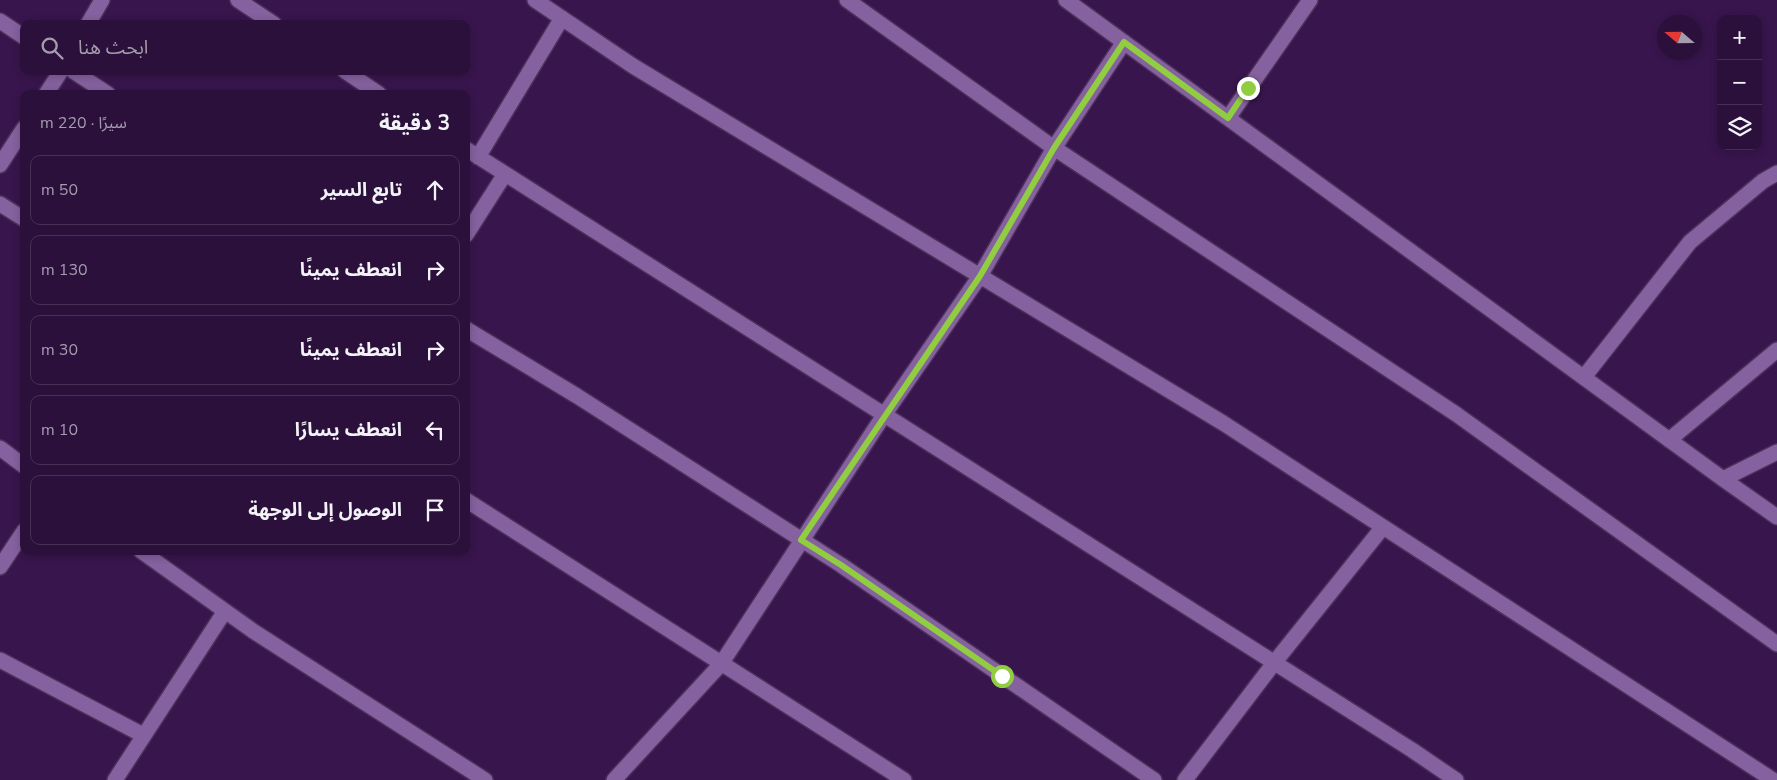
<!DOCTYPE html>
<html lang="ar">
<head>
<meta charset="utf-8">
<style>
  body { margin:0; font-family:"Nunito Sans","Noto Sans Arabic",sans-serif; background:#321942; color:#f1f3f6; direction:rtl }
  .controls { position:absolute; right:15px; top:15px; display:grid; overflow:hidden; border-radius:10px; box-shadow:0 2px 8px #0003 }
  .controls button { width:45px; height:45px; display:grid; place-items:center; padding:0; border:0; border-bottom:1px solid #463054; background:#2a103a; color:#f1f3f6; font:25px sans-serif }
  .compass { position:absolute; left:1657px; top:15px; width:45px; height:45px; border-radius:50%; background:#2a103a; box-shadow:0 2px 8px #0003; rotate:290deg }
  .stop { position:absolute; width:15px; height:15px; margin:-11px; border:4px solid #91cd40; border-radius:50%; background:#fff }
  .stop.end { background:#91cd40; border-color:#fff; box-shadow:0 1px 5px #0008 }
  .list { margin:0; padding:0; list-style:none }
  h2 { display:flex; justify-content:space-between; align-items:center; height:65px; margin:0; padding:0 20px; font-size:21px }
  h2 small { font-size:16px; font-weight:400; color:#a59daf }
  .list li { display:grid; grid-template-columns:32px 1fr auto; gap:15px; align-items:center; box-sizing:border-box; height:70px; margin:0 10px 10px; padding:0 10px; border:1px solid #463054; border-radius:10px }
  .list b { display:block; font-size:19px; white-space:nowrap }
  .list em { font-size:16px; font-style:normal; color:#a59daf }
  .icon { flex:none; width:28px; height:28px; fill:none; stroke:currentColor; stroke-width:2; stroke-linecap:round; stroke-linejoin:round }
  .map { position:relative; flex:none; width:1777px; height:780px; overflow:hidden; direction:ltr }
  .search { position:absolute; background:#2a103a; box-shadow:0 2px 8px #0003; left:20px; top:20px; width:450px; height:55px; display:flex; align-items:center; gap:12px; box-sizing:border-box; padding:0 18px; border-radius:10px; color:#a59daf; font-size:19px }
  .panel { position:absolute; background:#2a103a; box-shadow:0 2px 8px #0003; left:20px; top:90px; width:450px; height:465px; border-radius:10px; direction:rtl }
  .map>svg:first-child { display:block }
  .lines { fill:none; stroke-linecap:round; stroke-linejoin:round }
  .street-casing { stroke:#4a305a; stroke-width:18 }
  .street { stroke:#85619f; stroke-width:15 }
  .route { stroke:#91cd40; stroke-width:6 }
</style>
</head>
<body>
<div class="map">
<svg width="1777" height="780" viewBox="0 0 1777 780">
  <rect width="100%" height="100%" fill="#38154d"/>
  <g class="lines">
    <g class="street-casing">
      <path id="street" d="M238,0L274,24
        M535,0L633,66L1223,423L1773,780
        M847,0L1054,148L1456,414L1777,644
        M1066,0L1723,479L1777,517
        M0,21L24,37
        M88,24L102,0
        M73,71L108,94
        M345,71L379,94
        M46,94L61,71
        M1228,118L1310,0
        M466,149L1412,750L1456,780
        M478,157L562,18
        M0,165L24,128
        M0,204L24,219
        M466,235L505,174
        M466,329L577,396L841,565L1154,780
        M1584,377L1690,242L1763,181L1777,173
        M1669,440L1777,350
        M0,448L24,466
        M1723,479L1777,452
        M466,500L904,780
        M141,551L253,631L485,780
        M0,567L24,531
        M0,660L143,735
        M115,780L225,611
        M614,780L721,664L884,415L980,276L1054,148L1124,42
        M1185,780L1274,663L1383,527"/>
    </g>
    <use href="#street" class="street"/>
  </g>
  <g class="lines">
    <path class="route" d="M1002,676L841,565L801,540L980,276L1054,148L1124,42L1228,118L1248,88"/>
  </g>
</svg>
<div class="controls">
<button>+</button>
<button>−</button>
<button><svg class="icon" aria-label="layers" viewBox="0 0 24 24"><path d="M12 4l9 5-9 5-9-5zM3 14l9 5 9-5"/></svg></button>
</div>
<svg class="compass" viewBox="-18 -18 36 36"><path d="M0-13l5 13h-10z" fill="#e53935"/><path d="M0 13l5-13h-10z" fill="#a59daf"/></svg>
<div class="stop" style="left:1002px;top:676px"></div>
<div class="stop end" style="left:1248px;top:88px"></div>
<div class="search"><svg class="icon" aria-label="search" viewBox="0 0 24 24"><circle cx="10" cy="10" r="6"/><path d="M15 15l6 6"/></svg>ابحث هنا</div>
<section class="panel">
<h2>3 دقيقة<small>سيرًا · 220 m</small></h2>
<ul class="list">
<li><svg class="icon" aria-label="ahead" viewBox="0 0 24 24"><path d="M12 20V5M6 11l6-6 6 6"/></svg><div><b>تابع السير</b></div><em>50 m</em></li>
<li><svg class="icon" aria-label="right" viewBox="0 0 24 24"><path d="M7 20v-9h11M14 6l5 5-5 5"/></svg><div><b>انعطف يمينًا</b></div><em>130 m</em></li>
<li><svg class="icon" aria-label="right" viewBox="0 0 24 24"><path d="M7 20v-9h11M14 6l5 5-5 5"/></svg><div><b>انعطف يمينًا</b></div><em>30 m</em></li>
<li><svg class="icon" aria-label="left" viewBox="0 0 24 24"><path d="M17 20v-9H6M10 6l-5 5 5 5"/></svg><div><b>انعطف يسارًا</b></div><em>10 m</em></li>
<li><svg class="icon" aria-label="arrive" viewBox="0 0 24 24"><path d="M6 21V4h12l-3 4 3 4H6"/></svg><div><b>الوصول إلى الوجهة</b></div></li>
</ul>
</section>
</div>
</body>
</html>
